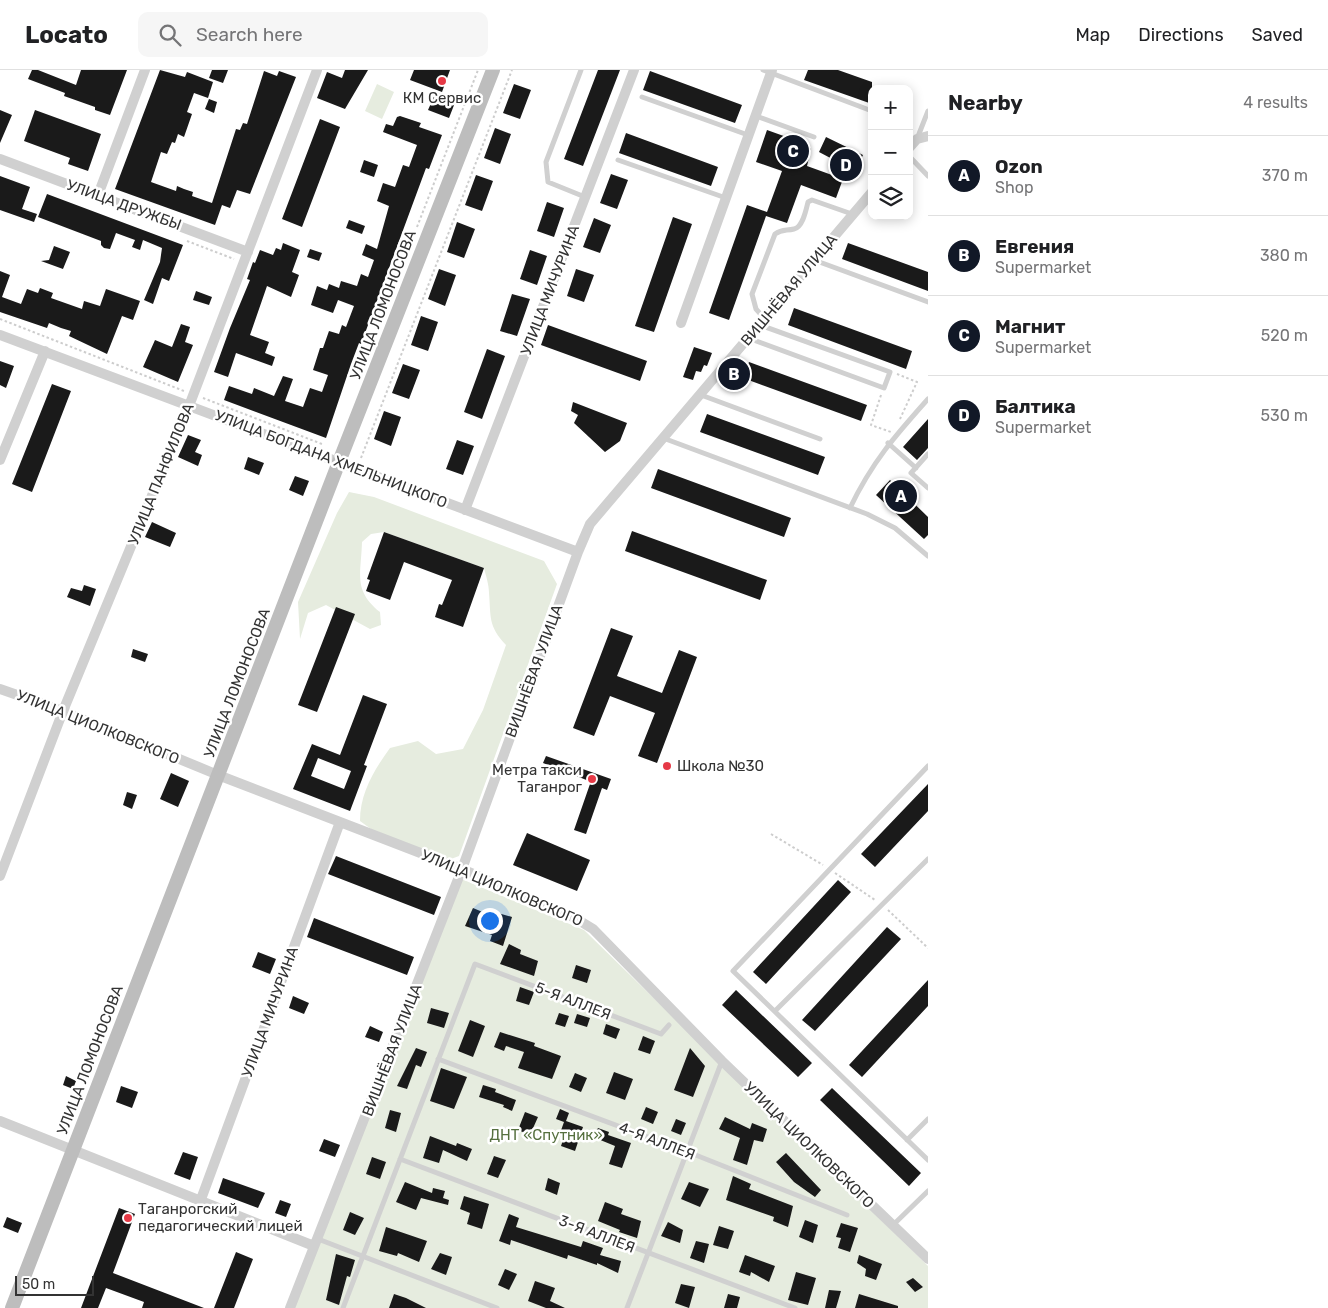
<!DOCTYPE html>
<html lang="en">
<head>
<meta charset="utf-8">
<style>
  body { margin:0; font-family:Rubik,sans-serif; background:#f6f6f6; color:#202124 }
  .controls { position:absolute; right:15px; top:15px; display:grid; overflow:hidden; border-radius:10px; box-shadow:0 2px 12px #0003 }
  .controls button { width:45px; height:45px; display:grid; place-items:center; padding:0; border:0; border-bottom:1px solid #e0e0e0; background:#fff; color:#202124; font:25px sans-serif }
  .scale { position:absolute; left:15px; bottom:12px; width:79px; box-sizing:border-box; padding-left:5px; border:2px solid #333; border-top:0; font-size:14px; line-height:18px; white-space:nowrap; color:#333; -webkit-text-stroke:4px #fff; paint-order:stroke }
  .you { position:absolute; left:489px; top:850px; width:18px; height:18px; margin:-12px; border:4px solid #fff; border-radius:50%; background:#1a73e8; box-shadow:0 0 0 8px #1a73e833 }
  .badge { display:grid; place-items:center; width:32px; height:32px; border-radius:50%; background:#111827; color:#fff; font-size:16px; font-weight:700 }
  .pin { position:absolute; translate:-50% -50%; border:2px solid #fff; box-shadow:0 1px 5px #0006 }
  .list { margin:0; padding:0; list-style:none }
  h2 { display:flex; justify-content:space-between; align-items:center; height:65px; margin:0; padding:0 20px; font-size:21px }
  h2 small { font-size:16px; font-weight:400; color:#757577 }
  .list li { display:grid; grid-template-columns:32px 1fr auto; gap:15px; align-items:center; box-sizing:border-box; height:80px; padding:0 20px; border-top:1px solid #e0e0e0 }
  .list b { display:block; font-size:19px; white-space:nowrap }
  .list p { margin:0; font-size:16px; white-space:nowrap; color:#757577 }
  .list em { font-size:16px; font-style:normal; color:#757577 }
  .icon { flex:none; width:28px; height:28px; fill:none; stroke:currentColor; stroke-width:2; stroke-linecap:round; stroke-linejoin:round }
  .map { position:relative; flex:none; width:928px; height:1238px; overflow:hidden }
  header { display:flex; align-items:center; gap:30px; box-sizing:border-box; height:70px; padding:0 25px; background:#fff; border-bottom:1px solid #e0e0e0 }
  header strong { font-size:24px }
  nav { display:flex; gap:28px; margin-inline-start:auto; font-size:18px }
  .search { width:350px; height:45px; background:#f6f6f6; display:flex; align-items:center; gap:12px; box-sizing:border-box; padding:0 18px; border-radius:10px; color:#757577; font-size:19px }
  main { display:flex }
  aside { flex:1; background:#fff }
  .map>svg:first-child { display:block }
  .green { fill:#e6ecdf }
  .building { fill:#1a1a1a; fill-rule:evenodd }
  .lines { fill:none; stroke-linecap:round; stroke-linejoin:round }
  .path { stroke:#cdcdcd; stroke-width:2; stroke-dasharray:2.5 2.5; stroke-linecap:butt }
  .lane { stroke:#d0d0d0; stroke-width:5 }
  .street { stroke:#d0d0d0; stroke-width:10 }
  .secondary { stroke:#bdbdbd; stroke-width:14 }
  .poi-dot { fill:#e63946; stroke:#fff; stroke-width:2 }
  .labels { text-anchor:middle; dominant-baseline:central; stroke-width:5; stroke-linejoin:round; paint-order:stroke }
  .poi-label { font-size:15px; fill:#333; stroke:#fff; text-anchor:start }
  .street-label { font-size:15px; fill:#333; stroke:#fff }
  .park-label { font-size:15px; fill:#56703f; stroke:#fff }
</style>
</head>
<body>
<header>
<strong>Locato</strong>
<div class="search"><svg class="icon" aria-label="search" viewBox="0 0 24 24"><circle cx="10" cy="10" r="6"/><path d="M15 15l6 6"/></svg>Search here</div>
<nav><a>Map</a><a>Directions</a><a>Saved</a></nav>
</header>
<main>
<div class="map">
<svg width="928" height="1238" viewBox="0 0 928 1238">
  <rect width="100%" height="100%" fill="#fff"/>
  <path class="green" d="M377,14L394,22L382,49L365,41Z
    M349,422L374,427L544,491L557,514L459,786L443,792L386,770L360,751C360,723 374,700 390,678L418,671L436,684L463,679L483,640L506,575C488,556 491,547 489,523C489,515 486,506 484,498L384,462L371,464L362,472C361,505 353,520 380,542L381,555L370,559L326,535L308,543L300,569L298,532L337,443Z
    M459,808L584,860L928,1196V1238H293Z"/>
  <path class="building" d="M32,0H38L76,15L81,0H127L110,45L95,40V37L64,26L65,23L28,9Z
    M160,0L185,7L187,2L213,12L208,28L194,23L187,42L192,44L184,67L178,64L175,73L172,72L167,84L161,82L151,112L176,121L177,116L184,119L193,122L192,126L212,133L236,59L240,60L243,53L247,54L264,1L277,6L279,1L296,7L250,124L237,120L230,138L222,135L215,155L115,119Z
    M212,0H228L223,13L209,8Z
    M345,0H368L345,39L317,28L327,2L342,8Z
    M414,0H450L442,22L410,10Z
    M598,0H620L583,96L564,89Z
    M808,0H838L872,12V34L804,10Z
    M650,1L742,35L735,53L643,20Z
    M514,14L531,20L520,49L503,43Z
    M436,22L456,30L449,48L428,40Z
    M209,29L217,32L214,43L205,39Z
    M0,40L12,45L0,73Z
    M35,40L101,64L88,101L68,94L70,88L24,71Z
    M400,46L421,53L419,57L442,65L429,99L426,98L361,274L359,273L351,294L326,368L224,330L229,316L252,324L254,318L274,326L283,306L293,309L285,331L303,337L310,318L322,322L328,305L313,300L320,278H323L329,261L339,264L342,255L346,257L354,236L338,230L333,243L311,235L317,216L327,220L329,214L339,218L341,211L357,216L361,204L368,207L374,190L362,185L366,174L377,179L389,136L377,131L383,113L395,117L403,95L409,97L417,75L383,62L386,54L393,56L397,47Z
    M320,49L340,57L302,157L282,149Z
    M495,58L511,64L500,94L484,88Z
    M767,60L806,74L811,79L807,96L843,109L836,128L801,115L787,153L766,146L729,250L709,243L747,135L767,142L782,101L756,92Z
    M626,63L718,97L711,116L619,83Z
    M826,67L863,85L855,101L819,82Z
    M364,90L378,95L374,107L360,102Z
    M611,104L628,110L617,139L600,133Z
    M476,105L493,111L482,141L465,135Z
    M0,106L30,117L22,139L37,144L34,152L0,140Z
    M47,124L183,175L169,211L162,208L153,234L144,230L160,192L162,178L143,170L140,180L132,177L135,170L116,163L110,179L104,178L101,175V171L38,147Z
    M547,132L564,138L554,167L537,161Z
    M673,147L692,154L654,262L635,256Z
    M594,148L611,155L600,183L583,177Z
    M349,150L365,156L362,164L346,158Z
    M457,152L475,159L464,188L447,182Z
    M283,173L300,180L292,202L299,205L291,227L267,216L250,265L269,272L265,283L275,287L272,296L236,283L228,307L214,302L230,258L250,210L247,209L253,192L255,193L260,180L273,185L276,178L281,180Z
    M848,173L928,202V221L842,189Z
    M54,176L70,182L63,199L41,191L49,190Z
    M310,179L322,183L319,191L307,187Z
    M530,180L547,186L537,215L520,209Z
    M439,199L456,205L445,236L428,229Z
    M576,199L594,205L584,232L567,226Z
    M0,201L10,205L2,227L21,234L27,219L38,223L40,218L53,223L51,228L82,239L84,231L100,236L106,219L140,231L133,250L122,246L107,284L69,266L71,261L61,258L49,253L47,258L0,242Z
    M196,221L212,227L209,235L193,230Z
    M512,224L530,229L517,266L500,261Z
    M794,238L912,281L906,299L788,255Z
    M421,246L438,252L428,281L411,275Z
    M181,254L190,257L185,272L193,275L178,312L143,297L155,270L172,277Z
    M548,255L647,291L640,311L541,275Z
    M694,277L712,283L707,296L704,295L701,302L696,301L693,310L683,307Z
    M487,279L505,286L482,349L464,342Z
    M0,291L14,296L6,318L0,315Z
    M749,292L867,335L861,351L743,308Z
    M403,294L420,300L409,329L392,323Z
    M52,314L71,321L32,422L12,414Z
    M573,332L627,353L620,371L605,382L574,353L578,345L571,341Z
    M384,341L401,347L391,376L374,369Z
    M707,344L825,387L818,405L700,362Z
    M928,349V378L917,390L903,377Z
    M188,365L201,370L195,382L202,385L198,396L178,387Z
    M457,370L474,376L463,405L446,399Z
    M248,387L264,393L259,405L244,399Z
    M658,399L791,448L784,467L651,418Z
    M295,406L309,411L303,426L289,420Z
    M890,410L928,447V465L924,469L876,425Z
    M152,452L176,463L170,477L145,467Z
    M632,461L767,510L760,530L625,481Z
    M384,462L484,498L463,557L435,547L439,534L442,535L452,510L404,492L390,530L366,521L370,510L367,509Z
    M84,515L96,519L90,536L67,527L71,518L82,521Z
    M336,537L355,544L317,642L298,635Z
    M611,558L633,566L617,606L662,623L679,580L697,587L657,693L638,686L655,643L610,626L594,666L573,658Z
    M133,579L148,584L145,592L131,587Z
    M363,625L387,634L364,695L367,696L350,741L293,719L312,674L340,685ZM318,688L351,701L344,719L311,706Z
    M546,686L611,709L607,720L602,718L586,764L574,760L590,714L589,711L543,693Z
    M171,703L189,711L178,737L160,729Z
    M928,714V741L875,797L861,784Z
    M127,722L137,725L132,739L123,735Z
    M527,763L590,790L577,821L513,795Z
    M336,786L441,827L434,845L328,804Z
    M838,810L851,822L766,914L753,902Z
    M473,838L497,848L498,843L512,847L503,876L490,871L492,865L465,856Z
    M314,848L414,887L407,905L307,867Z
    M887,857L901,869L815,961L802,950Z
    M509,874L521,880L520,884L538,891L534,906L500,894Z
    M258,882L276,889L270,904L252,897Z
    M576,895L591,900L587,913L572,908Z
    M928,910V936L862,1007L849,995Z
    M520,917L534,922L529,935L516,931Z
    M736,920L812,993L798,1007L722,935Z
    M293,926L309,933L304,944L289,938Z
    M431,938L449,943L444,958L427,953Z
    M559,943L569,946L565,957L555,954Z
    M577,944L590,948L587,957L574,953Z
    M470,950L485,956L473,987L458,981Z
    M606,954L620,959L616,969L603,964Z
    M370,956L383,962L379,972L365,967Z
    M500,962L535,973L534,976L561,986L552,1009L518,998L524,982L506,976L504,981L494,977Z
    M643,966L655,971L650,984L638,980Z
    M416,978L427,982L421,997L416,995L407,1019L397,1016Z
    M690,978L705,996L693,1027L674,1020Z
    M441,998L467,1007L454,1039L430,1031Z
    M614,1002L633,1009L625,1030L606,1023Z
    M575,1003L587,1008L581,1022L569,1017Z
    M66,1006L76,1011L73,1019L63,1015Z
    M483,1015L496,1019L495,1022L516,1030L512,1041L503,1037L504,1035L479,1027Z
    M121,1016L138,1022L132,1038L116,1032Z
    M832,1018L921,1103L909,1116L820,1030Z
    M646,1037L658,1042L653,1054L641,1049Z
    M560,1039L569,1043L566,1051L583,1057L575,1081L561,1076L564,1067L559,1066L564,1052L556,1049Z
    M390,1040L401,1043L396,1062L385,1058Z
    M525,1042L538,1047L530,1065L518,1060Z
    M725,1047L750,1059L752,1053L767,1059L763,1072L754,1070L747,1095L733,1090L740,1068L719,1059Z
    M676,1049L686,1053L681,1065L671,1061Z
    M598,1058L609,1062L608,1065L631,1073L622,1098L609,1094L615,1076L593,1067Z
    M430,1066L456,1076L457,1073L472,1079L467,1091L443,1080L439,1093L423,1088Z
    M324,1069L340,1075L335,1087L319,1081Z
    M183,1082L198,1087L190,1110L174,1104Z
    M786,1083L821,1120L815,1127L794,1112L776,1092Z
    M494,1086L506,1090L498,1108L487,1104Z
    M372,1087L386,1092L380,1109L366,1104Z
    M733,1106L751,1114L749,1119L793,1136L788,1157L773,1151L774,1147L726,1130Z
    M223,1108L265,1123L258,1138L218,1123Z
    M548,1108L560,1113L557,1125L545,1120Z
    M405,1112L432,1123L433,1118L445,1121L443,1128L449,1130L448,1135L421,1128L416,1140L396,1132Z
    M689,1112L709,1119L700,1137L681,1129Z
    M464,1126L489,1134L482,1159L467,1154L470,1143L460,1139Z
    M280,1130L291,1134L286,1147L275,1143Z
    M605,1132L623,1139L621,1144L641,1151L637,1168L619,1162L620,1160L598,1151Z
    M119,1138L135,1144L113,1203L204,1238H142L144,1232L106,1218L98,1238H81Z
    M350,1142L364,1148L355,1165L343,1160Z
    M509,1144L519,1148L516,1157L581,1177L583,1171L603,1178L600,1185L621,1191L618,1203L597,1193V1195L568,1185L567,1189L511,1170L510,1175L499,1171Z
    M7,1147L22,1153L18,1163L3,1157Z
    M805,1150L818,1155L813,1173L799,1167Z
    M668,1152L683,1160L680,1173L661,1166Z
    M841,1153L858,1158L850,1182L838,1178L841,1168L836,1167Z
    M719,1156L734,1161L728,1179L713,1175Z
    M386,1157L427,1171L419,1192L398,1183L397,1186L379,1181Z
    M696,1171L709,1174L704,1193L690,1188Z
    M236,1182L253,1189L234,1238H214Z
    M440,1183L452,1187L446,1205L431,1199Z
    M336,1184L355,1190L350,1207L347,1206L339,1235L326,1230Z
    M745,1185L775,1196L769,1212L751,1202L750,1206L739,1202Z
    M859,1185L882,1194L876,1210L865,1206L866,1199L857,1193Z
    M505,1199L517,1204L509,1220L498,1215Z
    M796,1202L816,1208L808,1235L788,1230Z
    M913,1208L923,1217L915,1222L906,1212Z
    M535,1211L555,1218L550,1231L565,1238H546L528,1231Z
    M681,1214L695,1217L689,1238L675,1233Z
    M829,1220L841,1221L836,1238H825Z
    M394,1224L406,1228L426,1238H389Z
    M728,1224L740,1227L737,1238H724Z
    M859,1224L898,1236V1238H855Z"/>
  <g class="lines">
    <path class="path" d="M417,157L478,0
      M187,171L234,189
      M0,249L184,321
      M897,304L917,312L900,349
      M881,325L871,355L891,362
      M203,328L322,374
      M361,388L512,0
      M771,764L823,795
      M835,803L875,830
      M888,840L928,878"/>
    <path class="lane" d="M581,0L546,92L548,112L585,127
      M763,0L872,41
      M642,27L748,65
      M756,46L814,67
      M917,69L928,41
      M909,86L928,106
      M618,90L726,128
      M814,190L928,232
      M765,249L756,239L752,224L775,164C782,159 786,161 794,159C803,157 806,140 808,132L812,130L852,144
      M748,268L884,318L890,302L760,255
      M701,325L820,369
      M663,368L867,444L895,458L928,486
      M888,373L916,398
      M928,384L911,403L928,418
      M850,438C872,392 895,366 928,329
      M928,696L733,901L928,1090
      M775,941L928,789
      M438,989L688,1082L847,1145
      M907,1070L928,1049
      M400,1089L795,1238
      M893,1155L928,1121
      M318,1169L497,1238
      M343,1238L475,894L661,964L669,955
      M627,1238L722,991"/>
    <path class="street" d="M909,78L917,69L928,66
      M0,89L248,182
      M98,125L145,0
      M681,253L772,0
      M0,265L578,482
      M0,390L45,281
      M465,440L634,0
      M0,619L63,641L218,705L462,799L575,848L593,859L722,991L928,1189
      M0,806L63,641L189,336L317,0
      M0,1051L314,1176
      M200,1132L340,752
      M290,1238L462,799L578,482L590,454L872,122"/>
    <path class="secondary" d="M12,1238L339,392L493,0"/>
  </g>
  <g class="poi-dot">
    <circle cx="442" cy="11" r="5"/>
    <circle cx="667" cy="696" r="5"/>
    <circle cx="592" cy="709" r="5"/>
    <circle cx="128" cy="1148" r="5"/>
  </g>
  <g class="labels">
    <g class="poi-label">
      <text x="442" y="28" text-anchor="middle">КМ Сервис</text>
      <text x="677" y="696">Школа №30</text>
      <text x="582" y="700" text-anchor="end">Метра такси<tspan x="582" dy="17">Таганрог</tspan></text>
      <text x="138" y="1139">Таганрогский<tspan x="138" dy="17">педагогический лицей</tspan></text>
    </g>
    <g class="street-label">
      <text transform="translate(124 135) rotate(20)">УЛИЦА ДРУЖБЫ</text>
      <text transform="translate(550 220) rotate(-69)">УЛИЦА МИЧУРИНА</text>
      <text transform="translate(789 220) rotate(-50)">ВИШНЁВАЯ УЛИЦА</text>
      <text transform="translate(383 235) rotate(-69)">УЛИЦА ЛОМОНОСОВА</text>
      <text transform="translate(331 389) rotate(21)">УЛИЦА БОГДАНА ХМЕЛЬНИЦКОГО</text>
      <text transform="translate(161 404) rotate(-68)">УЛИЦА ПАНФИЛОВА</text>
      <text transform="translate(534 601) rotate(-70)">ВИШНЁВАЯ УЛИЦА</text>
      <text transform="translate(237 613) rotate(-69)">УЛИЦА ЛОМОНОСОВА</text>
      <text transform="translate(98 657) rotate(22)">УЛИЦА ЦИОЛКОВСКОГО</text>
      <text transform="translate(502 818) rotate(23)">УЛИЦА ЦИОЛКОВСКОГО</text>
      <text transform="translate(573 931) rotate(21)">5-Я АЛЛЕЯ</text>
      <text transform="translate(270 942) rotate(-70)">УЛИЦА МИЧУРИНА</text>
      <text transform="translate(392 980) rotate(-69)">ВИШНЁВАЯ УЛИЦА</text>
      <text transform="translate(90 990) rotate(-69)">УЛИЦА ЛОМОНОСОВА</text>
      <text transform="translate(657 1071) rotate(21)">4-Я АЛЛЕЯ</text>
      <text transform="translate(809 1075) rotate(44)">УЛИЦА ЦИОЛКОВСКОГО</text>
      <text transform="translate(597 1164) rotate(21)">3-Я АЛЛЕЯ</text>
    </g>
    <g class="park-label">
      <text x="546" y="1065">ДНТ «Спутник»</text>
    </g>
  </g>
</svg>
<div class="controls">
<button>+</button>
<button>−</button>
<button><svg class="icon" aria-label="layers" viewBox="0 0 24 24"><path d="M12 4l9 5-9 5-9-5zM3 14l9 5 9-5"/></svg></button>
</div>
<div class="scale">50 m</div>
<div class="you"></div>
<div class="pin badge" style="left:901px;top:426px">A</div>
<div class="pin badge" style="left:734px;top:304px">B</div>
<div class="pin badge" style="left:793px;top:81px">C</div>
<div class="pin badge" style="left:846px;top:95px">D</div>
</div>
<aside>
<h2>Nearby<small>4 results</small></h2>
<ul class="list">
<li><span class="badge">A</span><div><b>Ozon</b><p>Shop</p></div><em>370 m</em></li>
<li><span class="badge">B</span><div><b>Евгения</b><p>Supermarket</p></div><em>380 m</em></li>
<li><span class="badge">C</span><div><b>Магнит</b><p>Supermarket</p></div><em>520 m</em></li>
<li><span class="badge">D</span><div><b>Балтика</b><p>Supermarket</p></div><em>530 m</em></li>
</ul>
</aside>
</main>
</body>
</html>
